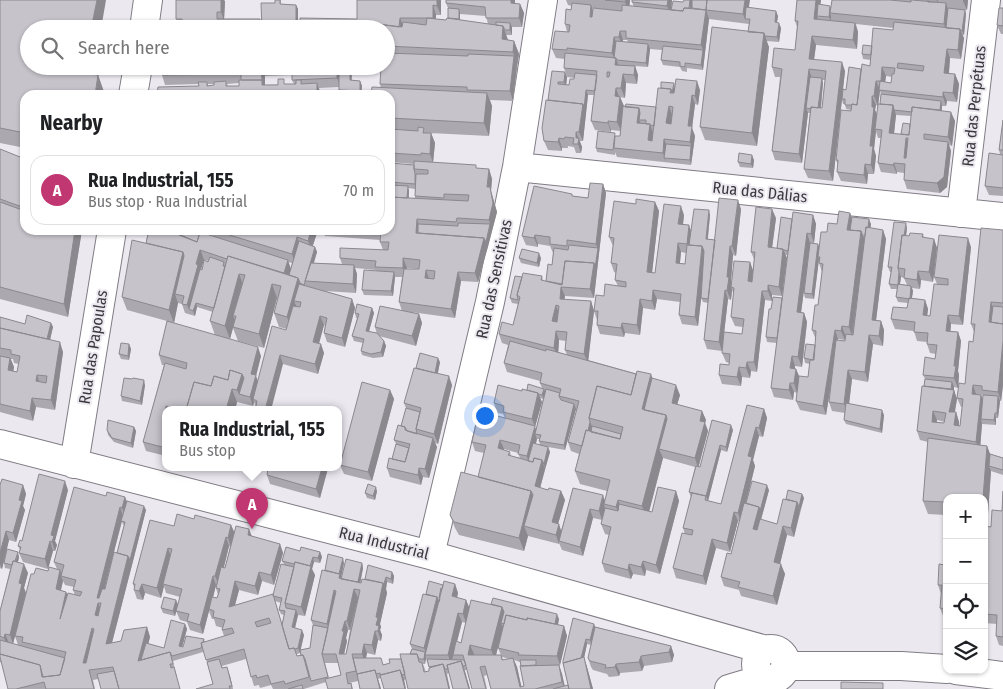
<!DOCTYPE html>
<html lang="en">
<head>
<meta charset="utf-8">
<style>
  body { margin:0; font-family:"Fira Sans Condensed",sans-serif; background:#f6f6f6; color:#202124 }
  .controls { position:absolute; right:15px; bottom:15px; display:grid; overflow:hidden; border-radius:10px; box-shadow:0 1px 4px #0004 }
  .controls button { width:45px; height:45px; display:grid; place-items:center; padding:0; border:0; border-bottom:1px solid #e0e0e0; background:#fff; color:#202124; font:25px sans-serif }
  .you { position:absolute; left:484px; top:415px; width:18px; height:18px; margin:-12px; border:4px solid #fff; border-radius:50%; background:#1a73e8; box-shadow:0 0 0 8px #1a73e833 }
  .badge { display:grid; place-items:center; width:32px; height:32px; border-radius:50%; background:#c13771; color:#fff; font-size:16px; font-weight:700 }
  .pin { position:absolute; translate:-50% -41px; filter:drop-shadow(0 1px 2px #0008) }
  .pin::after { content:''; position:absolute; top:26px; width:18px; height:15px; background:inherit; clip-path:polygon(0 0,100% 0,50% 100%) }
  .popup { position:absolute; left:162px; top:406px; width:180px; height:65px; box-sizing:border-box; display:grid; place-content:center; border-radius:10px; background:#fff; filter:drop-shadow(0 1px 4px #0005); font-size:16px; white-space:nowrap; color:#757577 }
  .popup b { font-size:19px; color:#202124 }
  .popup::after { content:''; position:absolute; left:50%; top:100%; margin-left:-10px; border:10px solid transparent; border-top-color:#fff }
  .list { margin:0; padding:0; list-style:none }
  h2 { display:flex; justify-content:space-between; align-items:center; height:65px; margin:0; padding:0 20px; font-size:21px }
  h2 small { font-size:16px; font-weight:400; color:#757577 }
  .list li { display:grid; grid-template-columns:32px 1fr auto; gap:15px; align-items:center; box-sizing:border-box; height:70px; margin:0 10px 10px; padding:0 10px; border:1px solid #e0e0e0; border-radius:15px }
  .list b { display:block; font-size:19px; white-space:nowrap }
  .list p { margin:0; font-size:16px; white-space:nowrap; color:#757577 }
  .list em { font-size:16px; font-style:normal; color:#757577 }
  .icon { flex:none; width:28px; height:28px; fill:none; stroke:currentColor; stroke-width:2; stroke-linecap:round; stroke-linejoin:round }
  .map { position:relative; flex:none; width:1003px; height:689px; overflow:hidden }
  .search { position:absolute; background:#fff; box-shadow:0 1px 4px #0004; left:20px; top:20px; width:375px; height:55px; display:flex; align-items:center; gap:12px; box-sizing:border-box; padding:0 18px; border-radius:28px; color:#757577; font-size:19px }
  .panel { position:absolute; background:#fff; box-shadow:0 1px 4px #0004; left:20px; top:90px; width:375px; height:145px; border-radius:15px }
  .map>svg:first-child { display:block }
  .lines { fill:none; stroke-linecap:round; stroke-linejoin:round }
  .minor-casing { stroke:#817c84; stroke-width:30 }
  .minor { stroke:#fff; stroke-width:28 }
  .wall { fill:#aba8af; fill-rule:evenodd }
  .shaded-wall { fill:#8b888e }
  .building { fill:#c7c3cb; stroke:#8b888e; fill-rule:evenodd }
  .labels { text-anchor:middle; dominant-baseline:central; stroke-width:4; stroke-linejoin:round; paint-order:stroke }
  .street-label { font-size:16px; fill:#3b393d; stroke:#ece8f0 }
</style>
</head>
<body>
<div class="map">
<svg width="1003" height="689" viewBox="0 0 1003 689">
  <rect width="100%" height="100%" fill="#ece8f0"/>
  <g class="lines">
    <g class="minor-casing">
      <path id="minor" d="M144,29L148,0
        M133,95L138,66
        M517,167L1003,217
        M961,213L986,0
        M0,444L430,555L766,650
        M74,464L112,230
        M430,555L490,302L517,167L543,0
        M756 664a15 15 0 1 1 30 0a15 15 0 1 1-30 0Z
        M785,666H901L947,669
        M956,670L1003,676
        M729,689L766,678"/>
    </g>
    <use href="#minor" class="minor"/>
  </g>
  <path class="wall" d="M0,0L29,66H93L92,74L98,75L104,92L25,95V148L0,143Z
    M275,0H281V4L296,5L298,9V28H293V29H183L179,28L176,19L225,1L224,19L261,23L275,3Z
    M441,0V15H436V19L446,20L448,18V8L446,3L515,1V4H520L524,13L522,27H512V35H506L508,40L514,41L519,54L513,101L490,100L492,106L489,136L430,133H431L435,143L433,162L477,169H489L492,179L491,191L497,212L478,282L461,281L455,318L411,312L419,314L422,323L416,346L379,336L384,341L386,346L383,357L373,358L362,355L361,351L363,343L354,341L352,336L357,318H356L355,313L372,308L374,313L369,331L377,334L375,327L402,311L399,302L402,277H395L393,296L364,295L362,290L377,271L376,270L355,268L357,274L356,293L325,291L352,299L355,308L345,347L327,342L324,333L325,326L324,325L319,343L324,353L318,374L283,364L256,406L254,402L253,406L237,402L235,410H166V456L146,451L143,442L164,365H162L159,355L167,321L127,310L122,297L146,243L148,230H316L317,233L313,246L315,247L317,252L314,263L342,264L340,258L383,250L380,242V240L325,236L323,231V230H390V163L414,165V164L390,162V95L381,88L380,84L386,66V29L357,19ZM460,14L486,16L488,24L460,20ZM408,188L415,189V198H409V191ZM205,232L212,234L213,236L205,234ZM204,260L209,261L202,270L200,269ZM288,262L292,263L291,268ZM407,268L420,269H406ZM277,298H278L274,313L279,327L287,329L258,381L256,376L261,356L174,323L178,303L182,304L185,313L195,316L197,307L213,312L210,321L215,335L230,339L233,328L238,341L264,348Z
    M566,0H630L629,6L634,7L632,2V0H672L671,10L749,8L778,16L777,23L781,28L779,42L766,41L769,47L757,146L705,140L700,127L748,32L749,24L709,19L703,70L687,68V72L682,71L680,67L663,65L661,60L662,50L650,49L648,67L635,66L638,75L637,84L626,83L625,98L620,97L624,107H656L675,87L700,90L698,105L695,104L692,128L695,136L691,165L617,157L615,152V155L597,152L596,148L616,136H620V131L611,130V132L595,130L591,121L594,95H588L583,141H580L582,147L581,153H576L574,147L568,146V148H562V151L548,150L544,141L548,100L552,71L567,77L566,85H569L574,79L575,78L567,77L564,68L565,59L556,58L552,49L567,32L565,24L571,10L572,6L568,5ZM592,8L622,11H593ZM623,40H627L628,42H623Z
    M797,0H821L820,5L831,7L832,0H968L967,10H965L966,14L964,35H962L964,38L961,59L950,58L949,74H955L959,84L957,102L947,101L946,106H942V111L955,121L952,146L949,145L951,151L947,187L940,193L907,189L904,180V173L897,172V174L881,172L878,163L881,138H878L876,131L874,149L876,156L874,174H868L867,184L841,181L837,172L838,165L836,160L851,110L846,109L845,104H843L842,100L833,181L808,178L804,169L810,113H808L802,163L775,160L772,151L780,77H775L772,67L795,50L797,27L795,21ZM856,24L893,28V30L862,54L863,59L871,60L870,66L861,69L846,90L843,89L845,71L814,59L816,45L857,49L858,32ZM886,76L892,77L891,83L885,82ZM822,80H826L822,108H821L823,83ZM880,91L881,94L880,104L877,114L875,110L876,105L878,106ZM896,115L911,116L910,124L901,134H894Z
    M1003,8V34H1001L997,25Z
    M163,66H361V68L352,67V80L360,81L362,86L361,95H340L339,90V87L319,88L321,95L199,86L198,84L165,85L162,75ZM292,75V80L294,84L265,85V76ZM239,83V86H228L227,84ZM208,84H214V85L208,86Z
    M1003,120V196L989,195L985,186L1000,154L999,150Z
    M0,149L25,159V230H82L68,317L0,299Z
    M754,160L753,168L740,167L738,162Z
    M603,184L606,193L594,298L565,296L564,300L591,301L594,311L588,360L652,378L680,395L677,405L702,411L706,420L705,423L708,431L699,466L700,467L733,430L727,452L721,450L708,501L721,504L747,405L764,409L767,418L763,437L759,436L753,460L755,466L746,503L769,490L761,520L777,524L786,499L802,494L804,498L794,537L787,535L780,564L785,574L777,605L741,596L739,590L724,586L721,577L731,554L739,521H738L730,552L716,548L706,585L676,578L673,568L685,534L683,528L691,497L689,492L695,467L663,458L649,511L652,512L676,491L679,501L660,574L646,570L645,576L633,574L631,579L605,572L602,563L609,535L605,534L601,524L602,520L593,518L583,556L562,550L559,543V544L528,536L524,551L459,535L455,528L450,515L478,477L484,453L475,451L472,442L486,427L505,418L503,414L497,413L494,403L522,391L542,388L540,383V381L507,372L504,363L508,345L502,343L499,334L513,325L518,304L512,303L510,298L522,277L542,276L543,281H546L552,265L553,253L550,246L538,244V247L526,245L522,236L573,196L588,198ZM559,340L566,341L565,350L567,355L558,352ZM540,398L543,399L536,430L535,427L542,402ZM576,409H577L568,442L571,451L579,454L575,471L580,484L607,491L605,500L573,488L561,531L558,524L565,500L561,491L548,490L540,488L550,452L548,447L565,450ZM537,439H539V441L540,445L536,444ZM504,449L518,453L520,458L511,456L510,452L504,450Z
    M655,202L659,211L652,273H655L684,215L683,224L691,230L710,215L708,239L715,240L741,209L736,256L733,255L731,281V283L750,262L753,270L754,259L751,252L776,218L772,248H777L792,219L813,215L816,224L814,243H810L819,248L827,232L850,213L852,217L871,224L870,228L883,230L886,239L876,320L881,321L884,330L883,346L873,344L868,382L852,379L849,404L884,415L882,433L846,424L844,420L845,413L832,411L829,402L832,381L826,415L800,410L796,401L797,393L794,392L793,400L774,397L771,388L777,343L767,342L766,337L771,309L782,298L788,255H785L787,258L782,296L772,295V301L765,300L757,372L751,371L750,378L742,377L741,386L722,384L719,375L729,365V363L726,362L722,353L742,334L743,327L735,326L731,317L734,295L732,290L731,300L728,299L722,351L707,349L704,340L708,303L703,302L701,298L698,326L682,324L679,315L680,302L657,299L655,310L643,308L640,335L625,333L624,337L600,334L597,325V320L594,311L604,296L618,286L615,280L616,273L614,272L611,263L613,246L609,237L636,204ZM681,252L686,253L685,264L680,263ZM819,259V263L822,272L818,305L812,330L816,340L815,346L804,358L805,363L810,364L808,377H799L796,369H795V366L802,367L807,322L804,313L801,312L804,290V293L805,298L814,299ZM845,335V341L838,340V339L845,340Z
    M907,228L906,236L923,234L924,238L934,239L937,248L933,282L921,280L920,289L912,288L913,291L912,298L925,300L928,309L927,316H930L937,284L934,277L971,247L963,325L951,324L950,331L958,332L961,341L958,371L959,375L958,388L954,387V390L957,399L955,412H956L959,422V426H960L962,407H961L957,398L965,384L973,342L974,332L971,324L1003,230V385L1001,401H1000L998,418H996V425L982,424L980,445L987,446L990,454L1003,458V475L991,471L987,526L991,527L1002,511L1003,491V646L999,645L996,636L997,624L984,623V566L985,555L984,553V498H947V517L946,515L928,514L923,501L928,442L920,440L917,431L925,379L923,375L935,359L936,354L930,353L927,344V342L917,341L914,331L895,329L891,319L907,308L908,303L898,302L896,297L897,289H891L889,284L891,272H890L888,267ZM901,277L904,278L907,285L900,284ZM976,394L983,395V400L981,395ZM937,420L945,422L944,423L937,422Z
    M519,258H541L539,267L521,263Z
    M0,317L25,324L51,323L53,327L50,340L63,352L55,410L36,407L33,421L0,412ZM11,359H13L14,363L19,364L17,372L13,371L14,367Z
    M129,344L131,349L129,360L121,359L119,354Z
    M440,362L438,373L452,385L438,444L435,443L437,447L429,478L423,477L421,485L390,477L387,468L392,459L396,444L394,440L401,426L406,408L404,403L416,368Z
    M145,385L142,405L122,401L121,396Z
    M390,390L394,399L372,481L344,474L340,465Z
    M134,427L136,431L133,448L114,442L108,435L107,430Z
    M210,468H225L224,471Z
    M328,468L320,498L270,484L267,475Z
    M0,485H23L26,494L23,506L25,510L16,542L9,540L2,569L0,568Z
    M68,490L55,541L57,545L55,551H53L48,569L23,562L19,553L20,550L18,546L22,541Z
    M377,491L375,500L367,498L365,493Z
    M106,496L125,497L127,501L146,510L112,643L121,641L147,627L150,637L148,644L164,648L185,624L187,629L182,647H183L204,639L205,642L224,636L222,630L223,628L216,626L214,619H212L209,611L203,634L190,630L187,622L180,620L176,611L180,597L166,593L164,586L161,598L145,593L143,600L137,599L134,590V587L133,584L174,526L194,519L231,525L234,532L280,544L283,553L274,585L262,581L258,595L239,590L235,605L273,595L284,564L282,561L300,551L320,552L322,557L320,563L314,562L312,569L315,575L305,616L298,615L295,628L304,635L300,650L310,648L313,625L311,620L325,570L344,563L341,578L362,563L363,568L360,583H361L365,579L392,572L394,576L393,584L387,582L386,589L387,593L380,624L381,627L380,630L382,635L381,641L378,640L375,655L367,653L366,658L384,665L390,663L410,654L412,649L410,644L426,594L443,585L455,584L458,593L457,598L466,600L469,608L491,604L559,619L558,625L564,626L567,636L560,665H559L562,674L565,686L568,685L563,663L596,627L671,646L674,655L672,662L644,666L642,671L620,673L619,676L609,677L607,674L593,670L591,667L588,658L591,645L587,644L584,658L587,667L593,689H491L487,675L484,676L487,689H472L467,670H464L470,689L449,673L447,674L450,689H408L406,679L404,680L381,678L378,679L381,689L358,681L349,683H351L353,689H328L326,682L304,689H273L271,685L260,688L259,685L254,686L246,659L222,666L223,668L230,676L233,689H196L213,684L204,651L203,652L173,661L177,677L98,679L93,680L95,689H8L2,663L0,662V611L10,569L5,568L4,563L19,557L18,562L28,573L24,588L26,593L34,574L57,569L54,562ZM122,522L124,526L117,553L104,589ZM229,546L230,547L225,568H224ZM63,581L65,585L74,587L73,590L75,595H68L66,592L61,590ZM216,585V588L218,595L217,598L213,597ZM275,601L281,603L279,610L281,614L284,615L282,624ZM462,622L466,623L461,643L457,642ZM503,627L498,648L501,655H496ZM348,630H350L346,654H344L347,641L346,638ZM15,636L18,645L23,647L13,644ZM300,653L301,655L297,656V654ZM502,657L509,659L503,660ZM426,658L429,667V671L426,672L423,664H425ZM514,660L520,662L524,686H521L517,667ZM325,663H339L341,675L329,678Z
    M947,549V621H945L940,608L941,594L938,585L945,565Z
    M176,600L178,605L175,616L163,613L161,608Z"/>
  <path class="shaded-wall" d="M97,0H106L101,29H91Z
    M221,0H224L225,1L224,21L221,12Z
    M437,0H441V15L437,6Z
    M511,0H515V1L514,12L511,3Z
    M626,0H630L629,11L625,2Z
    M668,0H672L671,15L667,6Z
    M690,0H693L691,17L689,12Z
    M745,0H750L747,19H745L743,14Z
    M816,0H821L819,16H817L818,20L814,19Z
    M963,0H968L967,10L963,1Z
    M946,3L949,13L947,34L944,24Z
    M520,4L524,13L522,27L519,18Z
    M296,5L298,9V28L296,23Z
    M433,5L436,15V27L433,18Z
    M591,5L594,14L593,26L590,17Z
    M830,6V13L831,16V22L829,17Z
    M459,9L460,13V27L459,23Z
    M706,10L709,19L703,70L701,65L703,50L701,45Z
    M965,10L966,14L964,35L962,31Z
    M776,11L778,16L776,27L775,22Z
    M400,18L404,28H399Z
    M510,23L512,27V35L510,30Z
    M779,23L781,28L779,42L777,37Z
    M855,23L858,32L857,49L853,40Z
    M503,26L508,40L507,52L502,39Z
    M960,29L964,38L961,59L958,50Z
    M620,31L623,40L622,46L619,37Z
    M764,33L769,47L757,146L752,133Z
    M812,36L816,45L813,68L809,59Z
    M614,37L618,46L616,59L619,67L615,65V60L612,53Z
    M514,41L519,54L517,65L513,52Z
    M648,44L650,49L648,67L646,63Z
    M947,49L950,58L948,83L944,73Z
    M514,56L517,65L513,101L510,91Z
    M842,62L845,71L833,181L829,171Z
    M84,66H93L89,90L82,73Z
    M261,66H265L263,71L265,76V88L262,85Z
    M337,66H341V87L337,78Z
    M350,66H352V67L351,85L350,80Z
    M635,66L638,75L637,84L634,75Z
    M882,67L886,76L884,90L881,81Z
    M809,69L812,79L806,108L808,113L802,163L799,154Z
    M565,72L567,77L566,87L564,82Z
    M623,74L626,83L625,98L621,88Z
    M955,74L959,84L957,102L953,93Z
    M98,75L104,92L103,95H95Z
    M822,78L823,83L820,114L818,109Z
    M360,81L362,86L361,95L360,91Z
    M697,81L700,90L698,105L695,96Z
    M876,81L880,90L878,106L874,96Z
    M317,83L321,95H317Z
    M674,83L675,88L674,98L672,94Z
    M616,88L619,97L615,96Z
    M586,90L588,95L583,141L579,132L583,104Z
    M943,92L947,101L946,106L943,97Z
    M487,93L492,106L489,136L484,123Z
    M692,95L695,104L692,128L695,136L693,151L690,142L688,126Z
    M872,96L876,105L875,110L878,116L875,129L876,131L874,149L876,156L874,174L871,165L870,146Z
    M620,97L624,106L621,131L617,122Z
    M941,101L942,106L941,119L939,115Z
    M893,105L896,115L893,142L889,133Z
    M669,106L672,115L670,132L666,123Z
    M639,108L642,118L639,120L641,124L637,123Z
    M951,112L955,121L952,146L948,137Z
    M608,121L611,130V132L608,123Z
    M650,124L653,133L651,150L648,140Z
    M576,132L582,147L581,153L576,138Z
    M431,133L435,143L433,163L430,154Z
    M559,138L562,148V151L558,142Z
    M906,138L910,147L908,167L904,158Z
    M664,139L668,149L664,158L666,162L663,153Z
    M948,142L951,151L947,187L940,193L937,183Z
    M691,146L693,151L691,165L690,160Z
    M752,155L754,160L753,168L751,164Z
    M894,163L897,172V174L893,165Z
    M865,164L868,174L867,184L864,175Z
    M489,169L492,179L491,191L497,212L488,247L486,242L490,224L489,220L487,187Z
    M603,184L606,193L599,253L596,244Z
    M408,186L409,191L408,207L406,202Z
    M738,200L741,209L736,256L732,246Z
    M655,202L659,211L651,282L647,272Z
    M681,206L684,215L682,233L678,224Z
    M772,209L776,218L771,256L768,247Z
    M709,210L710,215L707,244L706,239Z
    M850,213L853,222L851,234L847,230Z
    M813,215L816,224L814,243L811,234Z
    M417,219L420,229L419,237L416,233Z
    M869,219L871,224L869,241L867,236Z
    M906,223L907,228L902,269L900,268Z
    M689,225L692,234L689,249L687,244Z
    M75,230H82L68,317L64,304Z
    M177,230H184L181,239L176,233Z
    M311,230H316L317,233L311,250L308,241Z
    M883,230L886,239L875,329L872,320Z
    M204,231L206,235L201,251L204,260L189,309L187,305L196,264Z
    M861,231L865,241L852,336L849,327Z
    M807,233L810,243L800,321L797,312Z
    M535,235L538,244V247L534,238Z
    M297,237L301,246L295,264L292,254Z
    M484,238L488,247L478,282L475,273Z
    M968,238L971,247L963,325L959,316Z
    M934,239L937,248L933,282L929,272Z
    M678,243L681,252L679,272L676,263Z
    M818,244L820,249L818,257L819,259L814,299L812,294Z
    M702,246L706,256L698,326L695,317Z
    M730,246L733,255L731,281L732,287H731L732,290L731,300L727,291V277Z
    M315,247L317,252L308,281H305Z
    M598,248L599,253L594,298L590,289L594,263Z
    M783,249L787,258L782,296L779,287Z
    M183,252L188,265L175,294L178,303L174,323L169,310Z
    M539,253L541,258L539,267L537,263Z
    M403,258L407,268L406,278L403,268Z
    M288,260L291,270L286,286L283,277Z
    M750,262L753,271L751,290L748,281Z
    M354,265L357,274L356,293L353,284Z
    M426,270L429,279L425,278Z
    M918,271L921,280L920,289L917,280Z
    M394,272L395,277L393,296L391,291Z
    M458,272L461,281L455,318L451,309Z
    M899,272L901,277L899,290L898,285Z
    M239,274L244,287L236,316H233L235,320L230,339L225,326Z
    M298,278L303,291L294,301L298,310L292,331L287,317Z
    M272,284L277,298L264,348L259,334Z
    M768,285L772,295V301L768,291Z
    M911,286L913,291L911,303L910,299Z
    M561,287L565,296L563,308L560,299Z
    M653,290L657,299L655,310L652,301Z
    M725,290L728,299L722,351L719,342Z
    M762,291L765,300L757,372L754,362Z
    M352,299L355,308L345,347L342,338Z
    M640,299L643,308L640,335L637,325Z
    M925,300L928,309L926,325L923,315Z
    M591,301L594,311L588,363L584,354Z
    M991,302L994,311L993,327L989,322Z
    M196,303L197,307L195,316L193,311Z
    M556,305L559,314L555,330L552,321Z
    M372,308L374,313L368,335L366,331Z
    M804,313L807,322L802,367L798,357Z
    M419,314L422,323L416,346L412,336Z
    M948,315L951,324L950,340L946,331Z
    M320,316L324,325L317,351L313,342Z
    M881,321L884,330L883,346L879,336Z
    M51,323L53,327L48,348L46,343Z
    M622,323L625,333L624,337L621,328Z
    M842,326L845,335V340L841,331Z
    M835,330L838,339L826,415L823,406Z
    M556,331L559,340L558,358L554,348Z
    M958,332L961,341L958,371L959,375L958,388L954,378V366Z
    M869,335L873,344L868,382L865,372Z
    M384,341L386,346L383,357L381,352Z
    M1003,341V385L1001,401L998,392Z
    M60,342L63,352L55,410L51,400Z
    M129,344L131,349L129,360L128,356Z
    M321,344L324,353L318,374L315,364Z
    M258,347L261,356L256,376L259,385L253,399L254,402L253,406L250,397L251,374Z
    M280,355L283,364L271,410H265Z
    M792,356L795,366L794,377L790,368Z
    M10,358L14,367L12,380L8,370Z
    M438,358L440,362L436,381L434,376Z
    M747,362L751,371L750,378L746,368Z
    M739,367L742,377L741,386L737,377Z
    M796,369L800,378L797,393L794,383Z
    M848,370L852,379L848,413L844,404Z
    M242,374L247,387L239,394L237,390Z
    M651,374L656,388L649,414L642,409Z
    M37,375L40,384L36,381Z
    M449,376L452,385L438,444L434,434Z
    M144,380L145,385L142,405L140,401Z
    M952,382L954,387V390L957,399L953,421L949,412Z
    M790,383L794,392L793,400L789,390Z
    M676,385L680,395L675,412L672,403Z
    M973,385L976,394L975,403L972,394Z
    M232,389L237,402L235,410H226Z
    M544,389L546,393L544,399L542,395Z
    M390,390L394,399L372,481L368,472Z
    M538,393L542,402L535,427L538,435L535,434L537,439L531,461H528L527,456L535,427L532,419Z
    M981,395L985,404L981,419L982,424L980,451L976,442Z
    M998,396L1000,401L998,418L997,413Z
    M32,398L36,407L33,421L30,411Z
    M574,404L576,409L565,450L564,445Z
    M166,406L168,410H166V425L163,418Z
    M764,409L767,418L763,437L759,428Z
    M882,410L884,415L882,433L880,429Z
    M702,411L706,420L705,423L708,431L698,468L695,458L700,421Z
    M933,411L937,420L935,431L932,422Z
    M956,412L959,422L958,435L954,425Z
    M995,413L996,418V425L994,420Z
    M666,415L671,429L659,449L663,458L647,520L642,506Z
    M590,422L594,431L584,446Z
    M731,425L733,430L727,452L726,447Z
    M134,427L136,431L133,448L131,443Z
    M756,427L759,436L753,460L755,466L741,522L738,513L748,456Z
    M433,438L437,447L429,478L425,469Z
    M500,440L504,449L502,458L498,448Z
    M720,445L721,450L708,501L706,496Z
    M987,446L992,459L989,466L991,471L986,543L984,540V498H983Z
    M548,447L550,452L545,469L544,464Z
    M542,460L545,469L538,496L535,486Z
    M322,468H328L320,498L316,489Z
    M419,468L423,477L421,485L418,475Z
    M65,481L68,490L55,541L57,545L55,551L52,542L51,535Z
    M23,485L26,494L23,506L25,510L16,542L13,533L19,500Z
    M767,485L769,490L756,538L753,529L759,507Z
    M376,487L377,491L375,500L373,496Z
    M531,491L536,504L524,526L528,536L524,551L519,538Z
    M561,491L565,500L556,531L552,522Z
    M676,491L679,501L660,574L656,565Z
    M802,494L804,498L800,511L799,507Z
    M603,495L606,504H604L605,508L602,520L599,511Z
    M125,497L128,506L125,517L122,508Z
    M618,500L623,513L621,520L616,507Z
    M797,502L800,511L794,537L791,528Z
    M144,506L146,510L132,565L130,560Z
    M120,507L123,516L101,603L97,598Z
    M590,509L593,518L583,556L580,547Z
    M734,512L738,521L730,552L727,543Z
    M559,524L562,533L559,541V544L556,535Z
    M231,525L235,534L231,547L228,538Z
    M783,526L787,535L778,572L774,562Z
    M249,529L253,539L248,535Z
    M6,531L9,540L2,569L0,564V553Z
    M226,537L229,546L219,586L215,576Z
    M712,539L716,548L706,585L703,576Z
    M50,541L53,551L48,569L45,559Z
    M280,544L283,553L274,585L271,575Z
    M168,548L171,557L163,584L164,586L161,598L157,588Z
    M18,552L19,557L16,571L14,566Z
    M320,552L322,557L320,563L318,558Z
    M128,556L132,565L109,654L106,644Z
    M313,557L314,562L312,569L315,575L305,616L301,607Z
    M343,558L344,563L341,577L343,583L338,578Z
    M643,561L646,570L645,576L641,567Z
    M362,563L363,568L359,590L357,586Z
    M24,564L28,573L24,588L26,593L13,644L10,635L19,583Z
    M629,564L633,574L631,579L628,570Z
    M781,564L785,574L777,605L773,596Z
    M60,570L63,576H61L63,581L59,598L56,589Z
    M259,572L262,581L258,595L255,586Z
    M392,572L394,576L393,584L391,579Z
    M213,576L216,585L210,610L209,609V611L203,634L200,625Z
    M386,577L387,582L386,589L387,593L380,624L381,627L380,630L382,635L381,641L376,625V617L383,583Z
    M235,581L239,590L232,616L229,607Z
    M142,584L145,593L143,600L139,591Z
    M455,584L458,593L455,606L452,596Z
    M354,589L358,598L350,630L347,621Z
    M334,590L337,600L330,632L327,624Z
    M66,592L70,601L60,619Z
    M437,597L441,607L427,655L424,648Z
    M176,600L178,605L175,616L173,611Z
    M466,600L470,609L466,623L463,614Z
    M98,603L102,612L99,624L95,615Z
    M502,607L506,616L501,623L503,627L495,659L491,650Z
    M296,610L298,615L294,632L292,627Z
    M458,613L462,622L451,664L448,655Z
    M557,614L559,619L556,633L554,628Z
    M345,621L348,630L346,638L347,641L342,663L339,654L342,631Z
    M185,624L187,629L181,651L179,646Z
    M594,624L596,629L592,645L590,640Z
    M564,626L567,636L560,665L557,656Z
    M147,627L150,637L143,665L138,661Z
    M92,628L95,637L87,672L83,663Z
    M302,630L304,635L300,653L298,648Z
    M375,631L378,640L375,655L372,645Z
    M5,634L9,643L8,647L4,638Z
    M586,639L587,644L584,658L587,667L593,689H591L580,663Z
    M364,644L367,653L365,663L362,654Z
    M470,645L474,654L471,664L468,655Z
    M671,646L674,655L672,662L669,652Z
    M425,652L426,658L425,664L424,659Z
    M641,656L644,666L642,671L639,662Z
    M513,658L517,667L522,689L520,687Z
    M461,661L465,671L470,689H469Z
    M443,664L446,673L450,689H449Z
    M616,664L620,673L619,676L615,667Z
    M559,665L562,674L565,689L562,682Z
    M227,667L230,676L233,689L232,686Z
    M375,670L378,679L381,689H380Z
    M400,670L404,679L406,689H405Z"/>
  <path class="building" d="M0,0H97L91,29H29V66H84L82,73L98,75L95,95H25V133L0,128Z
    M176,0H221V12H217V19H260V29H183L182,19H176Z
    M275,0H280V4L296,5V23H291V29H262L261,3H275Z
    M357,0H437V6L433,5V18H400L399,27L378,24V29H300V18L357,19Z
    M446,0H511V3L520,4L519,18H486L485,7L446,3Z
    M605,0H626L625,2Z
    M632,0H668L667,6L632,2Z
    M684,0H690L689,8H684L683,11L671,10L673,1L683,2Z
    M692,0H707L706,10L692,8Z
    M707,0H745L743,14L706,10L701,45L626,38V31H620L619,37H614L612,53L567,48V50L552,49L555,31L569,32L570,25L565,24L566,9L571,10L572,3L591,5L590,17H592L593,8L622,11V5L683,11L684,8L706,10Z
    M797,0H816L814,19L855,23L853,40L812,36L809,59L842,62L829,171L804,169L811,107L822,108L826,71L809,69L799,154L772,151L782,69L772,67L774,48L795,50L798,21H795Z
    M832,0H890L911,2V0H912L946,3L944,24L830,13Z
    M928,0H937L938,2H928Z
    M818,4L830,6L829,17L817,16Z
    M746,7L776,11L775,22L779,23L777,37L765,36L764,33L748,32L750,19H745Z
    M448,8L459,9V19L448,18Z
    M948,8L965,10L962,31L960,30V29L946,28Z
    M999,8H1003V26L997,25Z
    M427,18L446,20L447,18L503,26L502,39L514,41L513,52L386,46V29H378V24L402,27L403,22L426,25Z
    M496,22L510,23V30H505L503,26L496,25Z
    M894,22L960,29L958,50L947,49L944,73L955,74L953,93L943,92V97L879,90L880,81L891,83L892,74H894L895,68L882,67L881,81H876L874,96H872V107H874L870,146H873L871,165L865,164L864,175L837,172L838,160H836L841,110L851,111L852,104L857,105L862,64L870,66L873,28L893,30ZM898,63L924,66L923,71L897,68Z
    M712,27L764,33L752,133L700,127Z
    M616,41L648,44L646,63L617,60L616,58H614Z
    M863,45L872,46L871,55L862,54Z
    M663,46L703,50L701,65L685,63V67L680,66V62L661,60Z
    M386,53L468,56V54L514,56L510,91L467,90V87L380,84L381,66H386Z
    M565,53L616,58L615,65L635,66L634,75L623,74L621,88H616L615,96L620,97L617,122L608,121V123L591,121L597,71L564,68ZM607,72H610L609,77H607Z
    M163,66H261L262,80H241V74L162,75Z
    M263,66H292V70L263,71Z
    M292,66H337V78L292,80Z
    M339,66H350V80L360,81V91L339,90Z
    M849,67L861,69L857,105L852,104V105H845V99H842L843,89L846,90Z
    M552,71L565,72L564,82H558V84L569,85L570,79H574L575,73L597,75L595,91L586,90L584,109L583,104L548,100Z
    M810,77L822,78L818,108L811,107V109L806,108Z
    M278,79H284V84H296V80H301V84L317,83V95H157L158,87L199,86L198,82H207V86L214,85V82L226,81V86H239V80H262V85H278Z
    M676,79L697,81L695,96L692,95L688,126H692L690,142L664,139L663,153L614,148L615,136H620L623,106L639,108L637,123L650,124L648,140L652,141L658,88L671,89L670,93H674ZM669,106L673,107L671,124L666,123Z
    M661,82L674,83L672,93L671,89L661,88Z
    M372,87L487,93L484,123L390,118V95H371Z
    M881,94L941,101L940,110L912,107V112L894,110L893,105L880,104Z
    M546,100L583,104L579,132H576V138H579L578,144H573L574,138L565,137L564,139L559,138L558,142L544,141L542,128Z
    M626,104L656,107L654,126L650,125V124H646V120H639L640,113L639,108L625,107Z
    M878,104L893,105L889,133L909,135L912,107L951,112L948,137L924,134V139L948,142L944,177L937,183L904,180L905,164L894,163L893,165L878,163L882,130L875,129ZM906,138H908L906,158H904Z
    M1003,120V150H999Z
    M903,123L910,124L909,135L901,134Z
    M418,127L424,128L423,133H431L430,154L421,153V155L390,153V129L418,131Z
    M598,131L615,133L613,150L596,148Z
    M666,144L691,146L690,160L664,158Z
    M0,149L25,159V208L0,199Z
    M739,153L752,155L751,164L738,162Z
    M989,153L1003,155V188L985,186Z
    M414,161L476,165V168L489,169L487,187H490L493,203L489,220L457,218L456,222L417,219L416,233L484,238L475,273L458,272L451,309L399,302L404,269H419L420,260L403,258V268L375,267L376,261L340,258V248L388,250L389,242H380L381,231L367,230H390V197L468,201L469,195L444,194V198L415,196L416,174H428V170L414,169ZM426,270L435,271L434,279L425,278Z
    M390,163L414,165V169L415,174V184L390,182Z
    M590,183L603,184L596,244L567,240V246L550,244V237L535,235L534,238L522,236L534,186L572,194V196L588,198Z
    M390,185L408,186L407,198L390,197Z
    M719,198L738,200L732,246H730L727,277H729L727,291L725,290L719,342L704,340Z
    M636,199L655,202L647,272L655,273L664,204L681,206L678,224L689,225L687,244L678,243L676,263L685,264L687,245L702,246L695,317L679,315L681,294L653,290L652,301L640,299L637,325L622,323L621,328L597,325L598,311H594L596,295L604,296L605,284L626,287V282L615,280L617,264L611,263L614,238L609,237L614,201L636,204Z
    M0,202L25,211V230H75L64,304L0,287Z
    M756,207L772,209L768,247L783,249L779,287L768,285V291H762L754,362H747L746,368L739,367L737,377L719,375L720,364L729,365L730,354L722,353L724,332L742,334L744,319L731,317L734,288L731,287L734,261L750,262L748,281L752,282L755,252H751Z
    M694,209L709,210L706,239L715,240L708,299L701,298L704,251L702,246L689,245Z
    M839,211L850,213L847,230L861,231L849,327L842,326L841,331L835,330L823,406L796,401L799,376L808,377L810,360H814L816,331L812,330L815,305H818L823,264L819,263L820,257H818L821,232H827L828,223L837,224Z
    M793,212L813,215L811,234L807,233L797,312L804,313L798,357L792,356L790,368L796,369L794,383H790L789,390L771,388Z
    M781,217L792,219L788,251L777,248Z
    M852,217L869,219L868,228L866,227L865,236H863L861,231L850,230Z
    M894,222L906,223L904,236L902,235L898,268L899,272L898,285L889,284L892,267H888Z
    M458,223L490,224L486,242L484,238L418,233V224L458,226Z
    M866,227L883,230L872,320L881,321L879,336L869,335L865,372L848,370L844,404L829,402L836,340L845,341L846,334L853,335Z
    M981,228L1003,230V303L991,302L989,322L1003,324V341L998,392L982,390V386L973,385L972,394L981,395L976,442L917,431L922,386L954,390L949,412H956L954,425L960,426L963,399L957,398L959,383L965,384L969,341L973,342L975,324H971ZM933,411L946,413L944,423L932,422Z
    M149,230H154L161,232V230H177L176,233L197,242L200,232L288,260L284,273L228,256L227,259L200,250L196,264L198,265L187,305L182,304L184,296L175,294L184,256L183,252L146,243Z
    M181,230H203L204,231L203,233L200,232L197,242L179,235Z
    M213,230H311L308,241L297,237L292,254Z
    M323,230H339L340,233L323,231Z
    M910,233L923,234L922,237L934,239L929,272L918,271L917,280L904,278L905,269L898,268L902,235L909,236Z
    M939,235L968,238L959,316L948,315L946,331L958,332L954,366H956L954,378L923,375L925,357L935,359L937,345L927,344L928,333L914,332L915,322L891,319L893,307L907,308L909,298L925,300L923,315L930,316L934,284L948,285V279L934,277Z
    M132,240L183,252L169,310L122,297Z
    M299,241L315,247L304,285L300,283L298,278L289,275Z
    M810,243L818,244L812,294L804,293Z
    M569,245L598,248L595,268L594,263L565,261L562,284L546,281L548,264L552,265L554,248L568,250Z
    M522,249L539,253L537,263L519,258Z
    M228,256L298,278L287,317L274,313L281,286L272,284L259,334L233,327L236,316H233L245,275L239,274L225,326L210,321Z
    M210,257L224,262L223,266H225L214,308L196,303L193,311L189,309L200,269L202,270L204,260L208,262Z
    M565,261L594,263L590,289L561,287L560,299L591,301L584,354L565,350L567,332L556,331L554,348L499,334L502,322L513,325L520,297L517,295L523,273L542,276L541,280L562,285ZM556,305L559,306L557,322L552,321Z
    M311,263L354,265L353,284L305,281Z
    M364,270L394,272L391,291L362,290Z
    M515,276L522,277L517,295L518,300L510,298Z
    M299,284L352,299L342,338L324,333L327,318L320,316L313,342L321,344L315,364L280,355L265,410H255L257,401L253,399L272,326L286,330L293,306L300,307L301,302L294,301Z
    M898,284L911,286L910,299L896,297Z
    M773,297L782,298L777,338L766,337L769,309H771Z
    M357,304L372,308L366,331L377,333L384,341L381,352L371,354L361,351L364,339L352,336L359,314L355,313Z
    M380,306L419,314L412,336L375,327Z
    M993,306L1003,307V324L991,322Z
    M27,315L51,323L47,339L0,328V317L25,324Z
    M167,321L258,347L251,374L256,375L250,397L239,394L244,378L242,374L230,370L228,380L214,376L211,386L194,382L186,410H177V409L166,406L163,418L166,419V448L143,442L165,363L186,369L187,363L159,355Z
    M0,328L60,342L51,400L32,398L30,411L0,404V356L10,358L8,370L17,372L20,356L11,354V350L0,348ZM37,375L47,376L46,383L36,381Z
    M510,341L546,351V349L636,374L631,395L597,386L589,418L590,422L588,431L586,430L582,446L568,442L579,401L559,396L561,389L540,383L542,373L504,363Z
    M121,343L129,344L128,356L119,354Z
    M806,344L815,345L813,360L804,358Z
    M420,353L438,358L435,373L416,368Z
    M414,368L449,376L434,434L416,429L421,408L404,403Z
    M230,370L242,374L237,390L232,389L226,410H186L194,382L211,386L214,376L228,380Z
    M637,371L651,374L642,409L666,415L642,506L618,500L616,507L604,504L610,480L575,471L586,430L620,439L623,427L589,418L597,386L631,395Z
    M124,378L132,379L133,378L144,380L140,401L121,396Z
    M652,378L676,385L672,403L702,411L700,421L705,422L695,458L659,449L667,419L666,415L644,410Z
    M925,379L952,382L951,389L924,386Z
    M362,382L390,390L368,472L340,465Z
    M528,384L544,389L542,395L538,394V393L527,390Z
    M498,385L522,391V389L538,393L532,419L503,412L504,406L494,403Z
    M546,389L560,393L559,396L561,400L574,404L564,445L539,441L541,435L535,434Z
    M983,395L998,396L997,413H995L994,420L981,419Z
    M846,403L882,410L880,429L844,420Z
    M747,405L764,409L759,428L756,427L748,456L752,457L738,513L734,512L727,543L712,539L703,576L673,568L682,533L692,535L693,530L683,528L692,493L706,496L705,500L721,504Z
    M406,408L420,412L416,429L417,434L407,431L405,427L401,426Z
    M490,414L535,426L527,456L518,454L520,445L500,440L498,448L510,452L508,455L533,462L534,458L542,460L535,486L548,490L549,488L561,491L552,522L559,524L556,535L524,526L533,495L531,491L478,477L486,445L472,442L476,424L486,427Z
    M108,420L134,427L131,443L112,438L107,430Z
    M712,420L731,425L726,447L720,445L706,496L689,492L696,466L700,467Z
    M398,425L405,427V430L433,438L425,469L419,468L418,475L387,468L389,458L405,462L410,444L394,440Z
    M592,426L621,434L620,439L591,432Z
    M928,438L987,446L983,498H947V512H945V502L923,501Z
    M533,443L548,447L544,464L542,460L534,458L533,462L528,461Z
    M396,444L409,448L405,462L392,459Z
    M990,454L1003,458V470L989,466Z
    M268,468H322L316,489L267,475Z
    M461,472L531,491L519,538L454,522L450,515Z
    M39,474L65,481L51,535L54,536L52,542L50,541L45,559L19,553L21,547L18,546L20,540L22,541Z
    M2,479L23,485L19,500L22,501L13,533L6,531L0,553V485Z
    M752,481L767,485L760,511L759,507L746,503Z
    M368,484L376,487L373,496L365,493Z
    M74,487L106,496L107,492L125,497L122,508L120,507L97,598H99L102,589H105L114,552L128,556L106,644L121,641L124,630L147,627L138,661L170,652L173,664H170L171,668L174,667L180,689H119L113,667L89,670L94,689H46L44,682L16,689H8L0,657V654L40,665L42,677L60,675L66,652L22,642L23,637L15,636L31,574H34L36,568L48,571L49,567L60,570L56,589L66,592L60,619L68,593L80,596L82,592L73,590L76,580L61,576L64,565L54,562ZM98,603H101L98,616L95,615ZM92,628L94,629L86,663H83Z
    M658,487L676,491L656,565L643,561L641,567L629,564L628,570L602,563L611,527L601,524L605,508L618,511L619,504L652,512Z
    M573,488L603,495L599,511L590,509L580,547L559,541Z
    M788,490L802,494L799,507L797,502L786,499Z
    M1003,491V637L996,636L997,615L984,614V566L986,547L984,546V526L991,527L992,510L1002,511Z
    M783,499L797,502L791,528L783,526L774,562L781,564L773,596L738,587L740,582L721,577L727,553L731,554L744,503L759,507L753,529L757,530L760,519L777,524Z
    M127,501L144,506L130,560L128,556L117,553L125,522L121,521Z
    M177,514L194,519L195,515L231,525L228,538L226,537L215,576H213L200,625L187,621L189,614L176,611L182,589L163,584L172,549L168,548L157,588L142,584L139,591L134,590L135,584H133L150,520L174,526Z
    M947,518V534H946Z
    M236,526L249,529L248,535L280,544L271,575L259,572L255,586L235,581L229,607L273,594L289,649L294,648L297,656L303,655L309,677L285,684L284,681L271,684L268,675L257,678L256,675L251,677L244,649L206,660L201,643L234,633L232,628L222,630L225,620L213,617L214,611L209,609L212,597L217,598L220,589L216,588L221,567L225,568ZM269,618L271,623L257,627L255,622Z
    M286,547L300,551L301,547L320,552L318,558L313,557L310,566L295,562L294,564L282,561Z
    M7,549L18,552L15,561H13L12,565L4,563Z
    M946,549H947V609L940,608L942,585H938L939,564L945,565Z
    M328,554L343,558L339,574L325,570Z
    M346,559L362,563L358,582L341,579Z
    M13,561L24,564L19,583L22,584L10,635L5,634L4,638L0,636V611Z
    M295,562L311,566L301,607L285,603Z
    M281,564L294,567L285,603L286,608L296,610L292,627L302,630L298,648L295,649L294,648L289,649L282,625L285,611L279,610L282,598L273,596V595Z
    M368,565L392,572L391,579L386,577L384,584L383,583L365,579Z
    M322,570L340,574L339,578L361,583L362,579L383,583L376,617L378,618L376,625L379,626L378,631H375L372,645L364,644L362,654H352L356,671L346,673L348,684L351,683L352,689H328L325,679L341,675L336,654H322L336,591L334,590L327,624L311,620ZM354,589L360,590L346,654H339L344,631H342L345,621H347Z
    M429,581L443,585L442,589L441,588L439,598H440L439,602L437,597L426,594Z
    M444,581L455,584L452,596L466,600L465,605L463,614L458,613L448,655H425Z
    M423,594L437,597L424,648L410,644Z
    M164,597L176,600L173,611L161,608Z
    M493,598L557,614L555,624L527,618V620L506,615L504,624L501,623L504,612L502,607L491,604Z
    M471,600L502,607L491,650L470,645L468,655H501L502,660L513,658L520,687L524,686L520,666L559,665L562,682L535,689H491L485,666L480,667L486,689H472L463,655H453L456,641L461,643Z
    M506,615L527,620V618L564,626L557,656L518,655L519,653L498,648Z
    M573,618L594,624L590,640L586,639L581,658L563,663V661Z
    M171,620L185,624L179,646L183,647L186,636L204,639L203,642L201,643L202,645L201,648L172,656L170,652L141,660L146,643L164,648Z
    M313,625L328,628L322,654L328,677L311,681L305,659L303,655H301L300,650L310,648Z
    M595,627L671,646L669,652L641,656L639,662L616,664L615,667L605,668L606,665L590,661L588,658Z
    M0,640L65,658L60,675L43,677L40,665L0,654Z
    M412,649L425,652L424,659H419L417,654H410Z
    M400,654H417L419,662L422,663L424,672L429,671V668L443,664L449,689H408Z
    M584,657L591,689H569L563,663Z
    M353,658H381L383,665L390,663L389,659H401L405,674L402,675L400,670L381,675L380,673L376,674L375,670L357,674Z
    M219,659L222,668L227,667L232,686H229L230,689H196L213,684L207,662Z
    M427,659L464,660L466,665L463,666L461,661L447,665L448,669H445L443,664L429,667Z
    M520,660H536V665L521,666Z
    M461,661L469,689H453L447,665Z
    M375,670L380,689H360L357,674Z
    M400,670L405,689H384L380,675Z
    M114,671L119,689H101L97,674Z
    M841,682L883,683V689H841Z
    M302,685L303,689H288Z
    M568,685L569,689H553Z"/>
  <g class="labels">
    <g class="street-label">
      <text transform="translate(974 106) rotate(-84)">Rua das Perpétuas</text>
      <text transform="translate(760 192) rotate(6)">Rua das Dálias</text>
      <text transform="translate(494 279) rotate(-78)">Rua das Sensitivas</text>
      <text transform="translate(93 347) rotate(-81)">Rua das Papoulas</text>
      <text transform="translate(384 543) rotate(14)">Rua Industrial</text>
    </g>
  </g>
</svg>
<div class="controls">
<button>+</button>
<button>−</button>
<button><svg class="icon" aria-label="locate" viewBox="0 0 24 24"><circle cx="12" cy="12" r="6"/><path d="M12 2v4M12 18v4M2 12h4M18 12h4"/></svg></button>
<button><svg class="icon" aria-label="layers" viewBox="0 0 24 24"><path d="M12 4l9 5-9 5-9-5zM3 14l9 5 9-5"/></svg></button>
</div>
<div class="you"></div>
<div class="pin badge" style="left:252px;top:529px">A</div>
<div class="popup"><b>Rua Industrial, 155</b>Bus stop</div>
<div class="search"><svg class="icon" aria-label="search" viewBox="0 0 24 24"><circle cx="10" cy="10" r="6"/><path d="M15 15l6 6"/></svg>Search here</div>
<section class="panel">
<h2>Nearby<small></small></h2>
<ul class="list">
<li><span class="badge">A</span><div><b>Rua Industrial, 155</b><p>Bus stop · Rua Industrial</p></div><em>70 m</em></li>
</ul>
</section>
</div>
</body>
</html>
